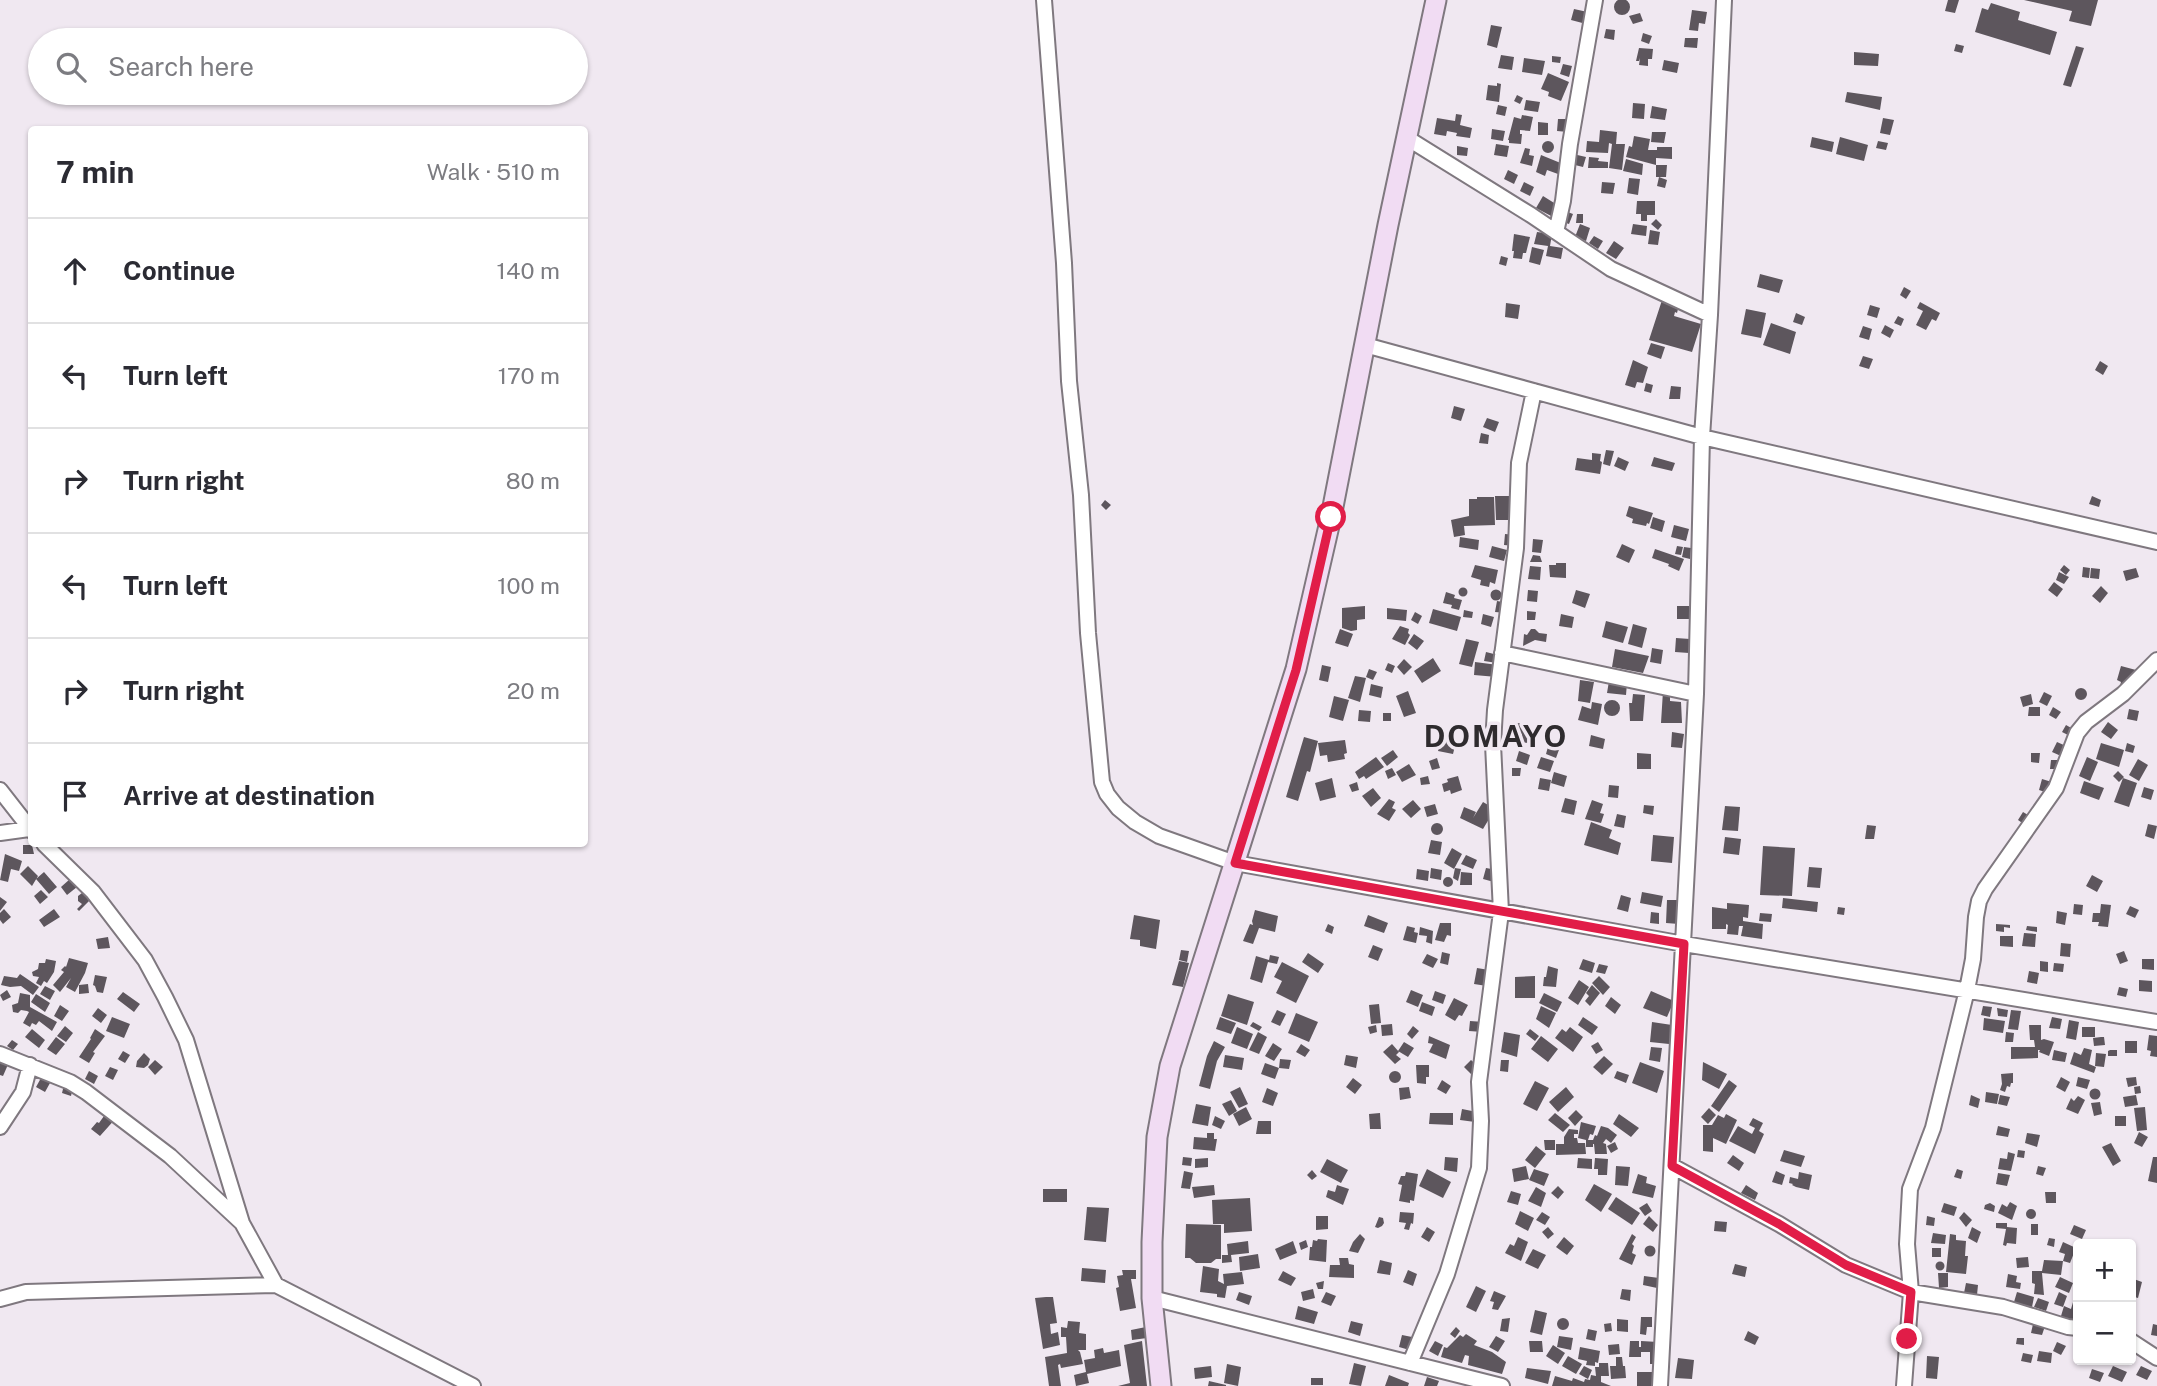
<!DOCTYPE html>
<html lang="en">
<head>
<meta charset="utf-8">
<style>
  body { margin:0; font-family:"Public Sans",sans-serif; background:#f2f2f3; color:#2b2b33 }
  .controls { position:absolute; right:21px; bottom:21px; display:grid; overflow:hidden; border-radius:7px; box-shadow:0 2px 5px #0004 }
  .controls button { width:63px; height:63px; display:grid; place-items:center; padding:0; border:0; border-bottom:2px solid #e1e1e2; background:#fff; color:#2b2b33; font:35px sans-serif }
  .stop { position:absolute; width:21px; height:21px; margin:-16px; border:5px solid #e11d48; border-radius:50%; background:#fff }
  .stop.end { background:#e11d48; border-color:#fff; box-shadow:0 2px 7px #0008 }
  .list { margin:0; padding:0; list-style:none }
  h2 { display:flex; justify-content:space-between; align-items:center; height:91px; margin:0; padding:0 28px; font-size:30px }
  h2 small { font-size:23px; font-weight:400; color:#7c7c81 }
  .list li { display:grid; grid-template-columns:46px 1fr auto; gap:21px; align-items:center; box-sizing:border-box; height:105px; padding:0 28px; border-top:2px solid #e1e1e2 }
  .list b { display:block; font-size:26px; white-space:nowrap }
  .list em { font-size:23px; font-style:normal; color:#7c7c81 }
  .icon { flex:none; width:38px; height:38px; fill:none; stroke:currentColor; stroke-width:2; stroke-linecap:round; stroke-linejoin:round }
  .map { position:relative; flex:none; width:2157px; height:1386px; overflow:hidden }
  .search { position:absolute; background:#fff; box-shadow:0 2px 5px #0004; left:28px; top:28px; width:560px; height:77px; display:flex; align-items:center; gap:18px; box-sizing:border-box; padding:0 24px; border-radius:38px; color:#7c7c81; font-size:26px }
  .panel { position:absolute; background:#fff; box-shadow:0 2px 5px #0004; left:28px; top:126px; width:560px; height:721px; border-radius:7px }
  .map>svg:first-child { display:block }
  .building { fill:#5d565d }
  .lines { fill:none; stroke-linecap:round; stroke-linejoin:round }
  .minor-casing { stroke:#7f787f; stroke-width:18 }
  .secondary-casing { stroke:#7f787f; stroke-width:23 }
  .minor { stroke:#fff; stroke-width:14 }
  .secondary { stroke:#f1dcf3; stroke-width:19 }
  .route { stroke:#e11d48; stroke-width:9 }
  .labels { text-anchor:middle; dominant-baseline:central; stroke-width:7; stroke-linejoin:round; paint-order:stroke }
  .district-label { font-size:30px; font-weight:bold; letter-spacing:2px; fill:#2e2b2e; stroke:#f0e8f1 }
</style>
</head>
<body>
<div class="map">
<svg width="2157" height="1386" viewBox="0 0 2157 1386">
  <rect width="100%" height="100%" fill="#f0e8f1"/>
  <path class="building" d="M1614 7a8 8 0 1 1 16 0a8 8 0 1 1-16 0Z
    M1948,0H1959L1955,13L1945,11Z
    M2024,0H2098L2091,26L2069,21L2072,11Z
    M1991,3L2020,12L2018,20L2057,32L2050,55L1975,32L1982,8L1988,10Z
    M1574,9L1592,13L1590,25L1571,20Z
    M1692,10L1707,12L1705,24L1699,23L1698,31L1689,30Z
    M1640,13L1643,21L1633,24L1629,16Z
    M1491,25L1502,27L1497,48L1487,45Z
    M1606,29L1615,30L1614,40L1604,38Z
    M1643,33L1652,36L1649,44L1641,41Z
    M1685,38H1698L1697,48L1684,47Z
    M1956,44L1964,46L1962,53L1954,51Z
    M2076,46L2084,48L2071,87L2063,85Z
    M1639,48L1653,49L1652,59H1648V66L1639,65L1640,58L1639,61H1636Z
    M1854,52L1879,54L1878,66L1854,65Z
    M1501,55L1514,57L1512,70L1498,68Z
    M1552,56L1561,57L1560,63L1552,62Z
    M1524,58L1545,61L1542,75L1522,72Z
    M1664,60L1679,63L1677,73L1662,70Z
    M1563,64L1572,66L1569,77L1560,74Z
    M1548,73L1569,82L1561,101L1548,96L1549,92L1541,89Z
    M1497,83L1501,84L1499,102L1486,100L1488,85L1497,86Z
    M1847,92L1882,97L1880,110L1845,102Z
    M1517,95L1523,98L1520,104L1514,101Z
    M1526,100L1540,102L1538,112L1524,110Z
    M1633,103L1645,104L1644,119L1632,118Z
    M1498,105L1507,107L1505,116L1496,114Z
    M1652,106L1667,109L1665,120L1650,118Z
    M1456,114L1462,115L1460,125L1472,128L1470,138L1456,136L1457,133L1447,131L1446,136L1434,134L1437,118L1455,121Z
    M1522,115L1533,117L1530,131L1520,130V134H1522L1521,144L1509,143V140H1508L1514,117L1521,119Z
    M1883,118L1894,120L1890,135L1880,133Z
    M1558,119H1569L1568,132L1557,131Z
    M1538,122L1548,123V135H1538Z
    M1492,129L1505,131L1503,141L1491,139Z
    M1600,130L1617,132L1616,144H1625L1622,170L1609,168L1612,144L1609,143L1608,153L1586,152L1587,141L1599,142Z
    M1652,132H1666L1664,143L1651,142Z
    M1634,136L1650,139L1648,150H1657V147H1672V159L1656,158V165L1626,157L1629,146L1632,147Z
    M1812,137L1834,142L1832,152L1810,147Z
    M1840,137L1868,145L1864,161L1836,154Z
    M1542 147a6 6 0 1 1 12 0a6 6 0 1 1-12 0Z
    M1878,141L1888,143L1886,150L1876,148Z
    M1496,144L1509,146L1507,157L1494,155Z
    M1457,146L1468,148L1467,156L1457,155Z
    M1525,148L1530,149L1529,155L1534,156L1532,166L1520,163Z
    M1573,154L1586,157L1583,167L1571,164Z
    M1541,155L1563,164L1558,174L1547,170L1545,176L1536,172Z
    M1589,157L1599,158L1598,161L1608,162V168H1588Z
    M1626,159L1643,164L1642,175L1623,171Z
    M1656,165H1667L1666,177H1656Z
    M1508,170L1518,175L1514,184L1504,179Z
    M1659,177L1667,180L1665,188L1657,186Z
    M1629,178L1640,179L1638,195L1627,193Z
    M1524,182L1534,187L1530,196L1520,191Z
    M1602,182L1615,183L1613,194L1601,193Z
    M1543,196L1559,206L1553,217L1536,208Z
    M1637,201H1655V215H1647V221H1641V214H1636Z
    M1565,211L1573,214L1569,224L1561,221Z
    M1577,214H1583V223H1576Z
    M1656,219L1662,225L1658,230L1651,224Z
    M1580,224L1590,228L1586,241L1575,237Z
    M1633,224L1647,226L1646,236L1631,234Z
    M1650,230L1660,232L1658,245L1648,244Z
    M1537,232L1552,234L1550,246L1563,248L1561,259L1546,256L1548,246L1534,244Z
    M1514,234L1530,237L1526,253H1523L1522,259L1513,258L1514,251H1512Z
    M1594,236L1603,241L1598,249L1589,243Z
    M1614,241L1624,248L1616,259L1606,253Z
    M1532,247L1544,250L1540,265L1529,262Z
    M1501,256L1508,258L1506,266L1499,264Z
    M1760,274L1783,280L1779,293L1757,287Z
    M1904,287L1911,291L1906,299L1900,295Z
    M1664,294L1680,301L1677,313L1675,312L1674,316L1701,324L1692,352L1649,340Z
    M1920,302L1940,313L1936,321L1932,319L1926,330L1916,325L1923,311L1917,308Z
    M1506,303L1520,305L1518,319L1505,317Z
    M1870,305L1880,308L1877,318L1867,315Z
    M1746,309L1766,313L1761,338L1741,334Z
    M1796,313L1805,317L1802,325L1793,322Z
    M1898,316L1904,319L1901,326L1894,323Z
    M1771,323L1796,332L1790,354L1763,345Z
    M1885,325L1894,330L1890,338L1881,333Z
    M1863,326L1872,329L1869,340L1859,337Z
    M1651,343L1665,347L1661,359L1647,354Z
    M1863,356L1873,359L1869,369L1859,366Z
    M1633,360L1648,367L1643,383L1637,382L1635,388L1625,385Z
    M2100,361L2108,366L2103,375L2095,370Z
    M1646,383L1653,385L1651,393L1644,391Z
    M1671,386L1681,387L1680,399H1669Z
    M1454,406L1465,409L1461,421L1451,418Z
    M1487,418L1499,422L1495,432L1483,427Z
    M1481,433L1489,435L1488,444L1479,443Z
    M1606,450L1614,451L1610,466L1603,464Z
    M1592,453L1601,454L1600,461L1602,462L1600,474L1575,470L1577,458L1592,460Z
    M1618,457L1629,462L1625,471L1614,466Z
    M1654,457L1675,463L1672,471L1651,466Z
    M1495,496H1511L1512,520H1496Z
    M2092,496L2101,500L2099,507L2089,504Z
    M1477,497H1494L1495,525L1464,526L1465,535L1454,537L1451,520L1469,516V499H1477Z
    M1105,500L1111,505L1106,510L1101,505Z
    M1629,506L1653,513L1649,524L1647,523L1646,526L1632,523L1633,519L1626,516Z
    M1653,517L1665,521L1662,532L1650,528Z
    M1674,525L1689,529L1686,541L1671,537Z
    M1505,534L1516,535L1515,546L1504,545Z
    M1460,537L1479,540L1478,550L1459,547Z
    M1533,539L1543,540L1541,553L1532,552Z
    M1622,544L1635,550L1629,563L1616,557Z
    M1492,546L1507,550L1504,561L1489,557Z
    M1677,546L1683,547L1681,555L1675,554Z
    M1684,547L1691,548L1690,559L1682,557Z
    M1655,549L1684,559L1679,571L1668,566L1669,564L1652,558Z
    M1533,555L1540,556L1542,562H1530Z
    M1556,563H1566V578L1550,577L1549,565H1556Z
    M1475,565L1498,570L1495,584L1490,582L1489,587L1480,585L1481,580L1471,577Z
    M2064,565L2070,570L2066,575L2060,570Z
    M1530,566L1541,567L1540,580L1528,579Z
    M2083,567L2090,568L2089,578L2082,577Z
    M2091,568L2100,569L2099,579L2090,578Z
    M2136,568L2139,577L2126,581L2123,571Z
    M2059,572L2069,577L2064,584L2056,580Z
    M2054,582L2063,589L2057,597L2048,590Z
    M2101,586L2108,593L2100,603L2092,596Z
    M1458.5 592a4.5 4.5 0 1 1 9 0a4.5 4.5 0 1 1-9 0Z
    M1490.5 595a5.5 5.5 0 1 1 11 0a5.5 5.5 0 1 1-11 0Z
    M1528,590L1538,591L1537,602L1527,601Z
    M1576,590L1590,594L1585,608L1572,603Z
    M1446,592L1455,595L1454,598L1462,600L1459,610L1451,608L1452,605L1443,603Z
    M1497,601L1508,603L1507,613L1495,612Z
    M1365,606V619L1357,620V630L1351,631L1342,628V608Z
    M1677,606H1689V619H1677Z
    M1387,608L1407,610L1406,621L1387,619Z
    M1433,609L1461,617L1457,631L1429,623Z
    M1464,610L1473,612L1472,618L1463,617Z
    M1527,611L1536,612L1535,620H1527Z
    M1415,612L1422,616L1418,624L1411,620Z
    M1483,614L1494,617L1491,627L1481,624Z
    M1561,614L1574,617L1572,628L1559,626Z
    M1606,621L1628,627L1623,643L1602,637Z
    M1633,624L1647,628L1642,648L1628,644Z
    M1400,626L1409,629L1408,633L1410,635L1405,645L1392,639Z
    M1340,629L1353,634L1348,647L1335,643Z
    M1531,629H1535L1539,633L1547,634L1546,642L1535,640L1523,646L1524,634L1527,635Z
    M1414,634L1424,641L1417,650L1408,643Z
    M1676,638L1690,639L1689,653L1675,652Z
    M1466,639L1479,642L1472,667L1459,664Z
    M1652,648L1663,650L1661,664L1650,662Z
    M1615,649L1649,656L1643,673L1612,667Z
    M1486,652L1498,655L1497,663L1484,661Z
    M1433,658L1441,671L1422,683L1414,671Z
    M1404,659L1412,667L1404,675L1397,667Z
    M1475,662L1498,665L1497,677L1474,675Z
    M1388,663L1395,666L1392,673L1385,670Z
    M1322,665L1331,667L1328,682L1319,680Z
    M2121,666L2136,670L2131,685L2126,687L2120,686L2121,682L2117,680Z
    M1369,669L1377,672L1373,680L1366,677Z
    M1355,676L1366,678L1360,702L1348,698Z
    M1580,680L1594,682L1590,703L1578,701Z
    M1609,681L1627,683L1626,695L1607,693Z
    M1371,684L1383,687L1381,698L1369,695Z
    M2075 694a6 6 0 1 1 12 0a6 6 0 1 1-12 0Z
    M1408,691L1416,713L1404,717L1396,696Z
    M1663,691H1670V701L1681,702L1682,723H1661Z
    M2044,692L2052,696L2047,706L2039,702Z
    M1633,694L1645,695L1643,721H1630L1629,703H1632Z
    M2031,694L2033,704L2023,707L2020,697Z
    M1334,696L1349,700L1343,721L1329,717Z
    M1604 708a8 8 0 1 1 16 0a8 8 0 1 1-16 0Z
    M1592,702L1602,704L1598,725L1578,720L1582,706L1591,709Z
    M2029,707H2040V716H2028Z
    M2053,707L2061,712L2056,719L2049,715Z
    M2129,709L2139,711L2137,721L2127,719Z
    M1359,710L1371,711L1370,722L1358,721Z
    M1383,713H1391V721H1383Z
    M2108,722L2118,730L2111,739L2101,732Z
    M1516,723L1530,724L1528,743L1521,742L1522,734L1515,733Z
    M2066,725L2073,729L2070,736L2062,732Z
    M1672,732L1684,734L1682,748L1671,747Z
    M1442,734L1457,738L1453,754L1438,751Z
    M1591,735L1605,739L1603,749L1589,746Z
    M1304,737L1318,741L1310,772L1307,771L1298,801L1286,797Z
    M1345,740L1347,753L1344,754L1345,759L1328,762L1327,755L1320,756L1318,743Z
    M2057,742L2066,746L2061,756L2052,752Z
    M1549,743L1560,747L1556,758L1546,754Z
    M2101,743L2124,750L2119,767L2096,759Z
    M2127,743L2135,746L2133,753L2125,751Z
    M1393,750L1398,757L1387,766L1381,758Z
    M1519,751L1530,755L1527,765L1516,761Z
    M1637,753L1651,754V769H1637Z
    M2031,753H2040L2039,763L2031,762Z
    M1376,757L1384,767L1366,779L1364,776L1359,779L1355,772Z
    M1541,757L1554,761L1550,772L1537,768Z
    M2087,757L2098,762L2090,781L2079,776Z
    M1437,758L1440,768L1432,770L1429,761Z
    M2138,759L2148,765L2139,781L2129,775Z
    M2051,760H2060V769H2050Z
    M1409,764L1416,775L1402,782L1396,772Z
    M1392,768L1396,775L1388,779L1385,771Z
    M1512,768H1521L1520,776H1512Z
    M2118,771L2124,777L2119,782L2113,776Z
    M1554,772L1567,776L1564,787L1551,783Z
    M1428,776L1430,784L1421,785L1420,778Z
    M1458,776L1462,790L1451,794L1450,790L1444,792L1442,784L1448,782L1447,779Z
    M1332,778L1336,797L1320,801L1315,783Z
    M1540,778L1551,780L1549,791L1538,789Z
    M2123,778L2137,783L2129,807L2114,802Z
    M2042,779L2055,783L2051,794L2039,790Z
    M2084,781L2104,788L2099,800L2080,793Z
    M1357,782L1359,790L1352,792L1349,785Z
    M1609,785L1619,786L1618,798L1608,797Z
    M2144,787L2154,790L2151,800L2141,797Z
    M1373,788L1381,798L1371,807L1362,796Z
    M1565,798L1577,801L1574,815L1561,812Z
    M1389,799L1395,802L1392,808L1396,810L1389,821L1377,814Z
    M1413,800L1421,809L1411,818L1402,809Z
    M1592,800L1603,804L1600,813L1604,814L1601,823L1585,819Z
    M1483,802L1495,809L1483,829L1460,818L1464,807L1476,812L1473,818Z
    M1435,804L1438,814L1427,817L1424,807Z
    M1644,805L1654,806L1653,815L1643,813Z
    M1725,806L1740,807L1738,831L1722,830Z
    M2023,812L2033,818L2028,827L2018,820Z
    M1617,814L1626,816L1624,828L1614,826Z
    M1591,822L1612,830L1609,838L1621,843L1618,855L1584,845Z
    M1431 829a6 6 0 1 1 12 0a6 6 0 1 1-12 0Z
    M2148,824L2157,826L2154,839L2145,836Z
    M1867,825L1876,826L1874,839H1865Z
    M1653,835L1674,837L1672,863L1651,861Z
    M1725,837L1741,839L1739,855L1723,853Z
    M1431,840L1442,842L1440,855L1428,853Z
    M23,845H32L34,854H23Z
    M1763,846L1795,848L1792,896L1760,895Z
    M1452,848L1462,854L1454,869L1444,863Z
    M5,854L22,861L19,871L11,869L8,882L0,880Z
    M1466,855L1477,860L1473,869L1461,864Z
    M28,866L38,876L32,886L20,874Z
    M1809,867L1822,868L1820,888L1807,887Z
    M1431,868L1442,870L1441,880L1430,878Z
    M1455,868L1461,869L1458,881L1453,878Z
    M1486,868L1497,870L1494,882L1483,879Z
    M1417,869L1429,871L1428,881L1416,879Z
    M44,872L57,887L49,894L36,879Z
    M1461,872L1472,873V885H1460Z
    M2092,875L2103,881L2097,892L2086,886Z
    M1443 882a5 5 0 1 1 10 0a5 5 0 1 1-10 0Z
    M70,879L77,887L67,895L61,887Z
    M41,890L48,897L40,904L34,896Z
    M86,890L92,898L79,911L77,909L82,904L78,901V896Z
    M1642,892L1663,896L1661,907L1640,903Z
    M1621,895L1631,898L1628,912L1617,909Z
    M0,897L7,902L0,911Z
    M1783,898L1818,902L1817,912L1782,908Z
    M1667,900H1680L1679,924L1666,923Z
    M1727,903L1749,905L1748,918L1743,917V921L1763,924L1762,939L1741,936L1743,926H1739L1738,935L1727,934L1728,925L1726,924V929H1712V907L1727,909Z
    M2074,904L2083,905L2082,915L2073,914Z
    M2101,904L2111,905L2108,927L2098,926L2099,922H2092L2093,913H2100Z
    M2130,906L2139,910L2135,918L2126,914Z
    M1838,907L1845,908L1844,915L1837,914Z
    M4,909L11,917L3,924L0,920V913Z
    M54,909L60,917L44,927L39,920Z
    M1255,910L1278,916L1275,932L1259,928L1253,944L1243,941L1250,924L1253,925L1252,921Z
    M2057,911L2067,913L2065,925L2056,923Z
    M1651,912L1659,913V924L1650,923Z
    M1760,913L1772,914L1771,922L1759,921Z
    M1134,915L1160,920L1156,949L1140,946V940L1130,939Z
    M1368,915L1388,923L1384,933L1364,926Z
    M1440,923H1451V936L1447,935L1444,942L1435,940Z
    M1328,924L1334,927L1332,934L1325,931Z
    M1996,924L2010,925V928L2004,927V932L1996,931Z
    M1407,926L1415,928L1414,932L1418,933L1416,943L1403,940Z
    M2027,926L2037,927V932L2026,930Z
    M1420,927L1433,931L1432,944L1426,942L1427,936L1419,935Z
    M2024,933L2036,934L2035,947L2022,946Z
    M2000,936H2013V947L2000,946Z
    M108,937L110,948L98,949L96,939Z
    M2061,943L2071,944L2070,957L2060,956Z
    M1373,945L1383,949L1378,961L1368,957Z
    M1181,950L1189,951L1187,962L1179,960Z
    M2124,951L2128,961L2120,964L2116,954Z
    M1442,952L1450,954L1448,965L1440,963Z
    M1308,953L1324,964L1318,973L1302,962Z
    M1427,954L1438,959L1433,968L1422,963Z
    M1270,955L1279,957L1277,964L1268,962L1262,983L1250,979L1256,956L1269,960Z
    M69,958L88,963L85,973L75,992L66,987L71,978L60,992L53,985L64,972L61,970L65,966L66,967Z
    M46,959L56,961L54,972L47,983L44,981L41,986L36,983L39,977L33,976L32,972L38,969L39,963H45Z
    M1583,959L1595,963L1592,973L1579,969Z
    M2142,959H2154V970L2142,969Z
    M1179,961L1189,963L1183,987L1172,985Z
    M2040,961L2048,962V972L2040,971Z
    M1282,962L1309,976L1296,1003L1276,993L1282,981L1274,977Z
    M2054,963L2064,964L2063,972L2053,971Z
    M1599,964L1608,966L1605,974L1596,972Z
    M1548,966L1558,969L1556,987L1543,986L1544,977H1546Z
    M1477,968L1489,970L1487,986L1474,984Z
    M2029,971L2039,973L2037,984L2027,982Z
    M20,974L39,987L33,995L21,986L10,987L1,985L4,976L17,978Z
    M95,975L107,977L103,993L97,992L95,986L93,985Z
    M1535,976V998H1515V977Z
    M1599,976L1610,987L1603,995L1592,983Z
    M1579,980L1589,987L1578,1005L1568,998Z
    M2139,980L2152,981V992L2139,991Z
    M88,984L89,993L79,994V985Z
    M1592,985L1600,993L1590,1006L1585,1001L1589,996L1586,993Z
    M45,986L55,991L50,1000L40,994Z
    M2119,987L2128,989L2126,997L2117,995Z
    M7,990L11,997L3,1001L0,995Z
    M1411,990L1423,995L1418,1007L1406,1002Z
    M1435,991L1446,995L1443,1004L1432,1000Z
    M1651,991L1674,1001L1667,1017L1643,1008Z
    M123,992L140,1004L134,1012L117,999Z
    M20,993L30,995V1007L57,1022L52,1031L39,1021L36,1025L32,1023L30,1027L23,1023L29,1012L27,1011L21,1010L18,1013L13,1012L12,1005L18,1003Z
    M1544,993L1562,1002L1557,1012L1539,1003Z
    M36,994L50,1003L45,1012L31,1002Z
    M1228,994L1254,1002L1247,1025L1221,1016Z
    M1611,997L1621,1005L1615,1014L1605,1006Z
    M1454,998L1468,1005L1462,1016L1459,1015L1455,1021L1445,1015Z
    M1422,1002L1435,1007L1432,1016L1419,1011Z
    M1379,1004L1381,1023L1371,1024L1369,1005Z
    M60,1005L69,1011L62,1021L54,1016Z
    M1541,1006L1556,1013L1549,1028L1536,1019Z
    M1983,1006L1992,1007L1990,1017L1981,1015Z
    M98,1008L107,1015L101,1023L92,1016Z
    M1997,1008L2008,1010L2007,1017L1998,1016Z
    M1277,1010L1286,1014L1280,1026L1271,1022Z
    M2011,1010L2021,1011L2018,1030L2008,1029Z
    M1296,1013L1318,1022L1309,1042L1288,1033Z
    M112,1017L130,1024L124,1038L106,1031Z
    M1220,1017L1236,1023L1231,1034L1216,1029Z
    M1583,1017L1598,1027L1592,1035L1578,1025Z
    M2052,1017L2062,1019L2060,1029L2049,1028Z
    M1984,1018L2005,1021L2003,1033L1983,1030Z
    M2069,1020L2079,1022L2076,1040L2066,1038Z
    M1470,1021L1484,1022L1483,1032L1469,1031Z
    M1253,1022L1262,1027L1259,1031L1250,1026Z
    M1652,1022L1672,1025L1669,1044L1650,1042Z
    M1392,1024L1393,1035L1382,1036L1381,1025Z
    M1376,1025L1377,1032L1370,1034L1368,1027Z
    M2029,1025H2041V1040L2044,1039L2054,1042L2049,1056L2039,1052L2040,1050H2038V1058L2011,1059V1047H2035L2034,1040H2030Z
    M65,1026L73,1033L66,1042L57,1036Z
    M1413,1026L1419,1031L1412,1039L1407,1034Z
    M1237,1027L1253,1034L1247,1049L1231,1043Z
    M1570,1027L1583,1037L1573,1052L1555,1038L1562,1029L1566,1032Z
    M2082,1027H2095V1037H2082Z
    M32,1029L45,1040L39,1048L25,1037Z
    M95,1029L105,1036L93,1052L95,1053L89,1063L79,1057L91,1039L90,1038Z
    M1530,1029L1539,1036L1535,1041L1526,1034Z
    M1258,1032L1267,1037L1259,1054L1249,1050Z
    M1504,1032L1520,1035L1517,1057L1501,1052Z
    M2006,1032L2014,1033L2013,1042H2005Z
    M2149,1035L2157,1036V1057L2150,1056L2151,1051L2147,1050Z
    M1429,1036L1450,1045L1446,1059L1429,1052L1433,1044L1428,1043Z
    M1541,1036L1558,1049L1548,1062L1531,1049Z
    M56,1037L65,1044L56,1055L47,1049Z
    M2101,1037H2104L2105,1045L2094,1046L2093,1038Z
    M12,1040L18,1044L13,1050L7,1046Z
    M1214,1041L1225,1047L1217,1061L1210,1089L1199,1086L1207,1056Z
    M2125,1041H2137V1053H2125Z
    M1404,1042L1414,1048L1408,1057L1398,1051Z
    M1598,1042L1603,1050L1596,1054L1591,1046Z
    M1273,1043L1282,1049L1274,1061L1265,1056Z
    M1301,1044L1310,1050L1305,1057L1296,1052Z
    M1392,1044L1399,1052L1396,1055L1401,1059L1395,1064L1383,1052Z
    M1651,1047L1662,1048L1660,1062L1649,1060Z
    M2084,1048L2092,1050L2089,1064L2096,1067L2094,1073L2070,1064L2074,1052L2081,1055Z
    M2054,1050L2067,1053L2065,1062L2052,1060Z
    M2110,1050H2117V1056H2108V1051Z
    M123,1051L130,1055L125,1063L118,1059Z
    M144,1053L150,1059L148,1065L144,1068L136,1067L137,1061Z
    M2096,1053L2106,1054L2104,1067L2095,1066Z
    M1225,1055L1244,1058L1242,1070L1223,1067Z
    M1346,1055L1358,1057L1356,1068L1344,1065Z
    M0,1056L10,1060L3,1076L0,1075Z
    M1604,1056L1613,1064L1602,1075L1593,1067Z
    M1280,1059L1291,1060L1289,1069L1279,1068Z
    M155,1060L163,1067L155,1075L148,1067Z
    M1471,1060L1480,1068L1473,1076L1464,1067Z
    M1501,1060H1509L1508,1072L1500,1071Z
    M1640,1062L1664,1071L1657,1093L1632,1083Z
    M1703,1062L1727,1074L1719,1089L1702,1080Z
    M1265,1063L1279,1068L1275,1079L1261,1074Z
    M1416,1065H1429V1077H1426V1084L1417,1083Z
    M110,1067L118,1070L113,1080L105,1076Z
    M89,1071L98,1076L94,1084L85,1079Z
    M1617,1071L1629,1075L1626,1083L1614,1078Z
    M1389 1077a6 6 0 1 1 12 0a6 6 0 1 1-12 0Z
    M2013,1073V1083H2011L2010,1087L2007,1086L2005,1092L2000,1090L2002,1084L2001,1074Z
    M2061,1077L2070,1082L2065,1092L2056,1087Z
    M2078,1077L2090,1080L2087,1089L2076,1086Z
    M2136,1077L2137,1085L2128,1087L2126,1078Z
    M41,1078L50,1083L45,1092L36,1087Z
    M1353,1078L1362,1085L1355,1094L1346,1087Z
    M1442,1080L1451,1086L1446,1094L1437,1089Z
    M1729,1080L1737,1086L1719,1112L1711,1106Z
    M1535,1081L1549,1088L1537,1111L1523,1104Z
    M64,1085L73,1087L71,1096L62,1093Z
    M2140,1086L2141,1093L2135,1094L2134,1087Z
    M1240,1087L1248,1104L1239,1108L1230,1092Z
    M1409,1087L1411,1098L1400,1100L1399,1088Z
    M1566,1087L1574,1097L1558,1112L1549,1102Z
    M1267,1088L1278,1093L1273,1106L1262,1102Z
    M2089.5 1094a5.5 5.5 0 1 1 11 0a5.5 5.5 0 1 1-11 0Z
    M1986,1092L1999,1094L1997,1104L1985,1102Z
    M1971,1095L1980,1099L1978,1108L1969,1105Z
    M2000,1095L2010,1097L2007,1106L1998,1104Z
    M2136,1095L2138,1105L2125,1107L2123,1097Z
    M2078,1096L2085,1100L2078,1114L2066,1109L2071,1098L2074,1101Z
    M1231,1100L1237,1111L1229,1116L1222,1104Z
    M2100,1102L2102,1114L2094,1116L2091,1103Z
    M1196,1104L1211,1107L1208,1126L1192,1123Z
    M1246,1107L1252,1119L1239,1126L1233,1114Z
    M2145,1107L2147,1130L2137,1131L2134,1108Z
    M1709,1108L1716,1115L1708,1124L1701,1117Z
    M1462,1109L1477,1112L1475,1122L1460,1120Z
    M1576,1110L1583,1117L1575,1126L1568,1118Z
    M110,1112L117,1117L100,1136L91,1129L97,1122L99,1123L104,1116L106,1117Z
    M1380,1113L1381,1129H1370L1369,1114Z
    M1430,1113H1453V1125L1429,1124Z
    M1555,1113L1570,1125L1563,1132L1548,1120Z
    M1619,1114L1639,1128L1631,1137L1613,1124Z
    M1726,1114L1737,1120L1726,1144L1713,1138V1152L1703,1151V1125H1712L1718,1115L1724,1118Z
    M1215,1116L1225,1121L1221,1129L1212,1125Z
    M2115,1116H2126V1126H2115Z
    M1753,1118L1763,1123L1759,1131L1764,1134L1755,1154L1729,1141L1738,1126L1752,1134L1755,1128L1749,1125Z
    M1258,1121H1271V1134H1256Z
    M1581,1122L1596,1126L1593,1135L1590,1134L1588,1140H1593L1595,1135L1597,1136L1601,1126L1608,1128L1617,1135L1611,1143L1606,1139L1603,1143L1606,1144L1607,1154H1595L1594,1144H1593V1147H1586V1140L1578,1138Z
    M1998,1126L2010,1129L2008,1137L1996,1135Z
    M1569,1129L1578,1130V1134H1574V1138H1577L1578,1143H1585L1586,1154L1556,1155V1144H1564V1137Z
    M2139,1132L2148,1137L2142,1147L2134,1143Z
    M1207,1133H1214V1139H1217L1215,1151L1193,1149L1194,1137L1207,1138Z
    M2027,1133L2040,1135L2037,1147L2025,1143Z
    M1544,1140H1555V1150H1545Z
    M1615,1142L1618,1149L1611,1153L1607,1146Z
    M2111,1143L2121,1161L2113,1166L2102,1147Z
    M1536,1146L1546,1154L1535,1168L1525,1160Z
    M1784,1150L1805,1156L1801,1167L1780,1161Z
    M2018,1150L2025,1151L2024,1158L2017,1157Z
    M2008,1152L2015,1154L2011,1171L1998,1169L2000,1158L2007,1159Z
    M1733,1155L1744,1163L1739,1171L1727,1163Z
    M1183,1157L1192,1158L1191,1166L1182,1165Z
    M1445,1157L1458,1158L1457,1172L1444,1170Z
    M2153,1157H2157V1183L2148,1181Z
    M1208,1158V1167L1195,1168V1159Z
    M1578,1158L1592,1159V1169L1577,1168Z
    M1595,1158L1608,1159L1607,1175H1598V1169H1594Z
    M1327,1159L1348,1170L1341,1183L1320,1172Z
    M1526,1166L1529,1179L1514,1182L1512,1169Z
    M1616,1166L1630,1167L1628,1186L1615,1185Z
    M2038,1166L2046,1168L2043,1176L2036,1174Z
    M1427,1169L1451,1182L1443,1198L1419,1186Z
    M1534,1169L1549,1174L1544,1186L1529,1180Z
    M1957,1169L1963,1171L1961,1179L1954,1177Z
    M1312,1170L1317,1176L1312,1180L1307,1175Z
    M1184,1171L1193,1173L1190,1189L1181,1188Z
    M1776,1171L1785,1175L1782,1185L1772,1182Z
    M1406,1172L1418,1174L1414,1201L1410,1200V1203L1399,1201L1402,1185L1398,1184L1401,1176H1405Z
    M1799,1172L1812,1175L1809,1190L1796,1187L1792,1185L1793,1184L1789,1183L1790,1177L1798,1179Z
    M1998,1173L2010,1175L2007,1186L1996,1184Z
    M1638,1174L1647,1177L1646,1183L1656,1186L1653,1198L1632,1193Z
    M1594,1184L1612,1194L1601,1212L1585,1200Z
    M1214,1185L1215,1195L1194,1198L1192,1187Z
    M1337,1185L1349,1189L1343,1205L1326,1197L1328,1190L1335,1192Z
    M1746,1185L1758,1193L1755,1200L1741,1193Z
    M1558,1186L1564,1192L1558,1199L1551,1193Z
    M1536,1187L1546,1193L1541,1207L1528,1201Z
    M1043,1189H1067V1202H1043Z
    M1511,1191L1521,1194L1518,1205L1507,1202Z
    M2045,1192H2056V1203H2046Z
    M1616,1197L1640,1213L1632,1225L1608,1209Z
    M1250,1198L1252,1231L1224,1233V1224H1213L1212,1200Z
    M2010,1202L2017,1206L2012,1220L1998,1213L2002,1204L2007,1207Z
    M1647,1203L1652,1211L1645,1216L1639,1208Z
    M1944,1203L1957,1207L1954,1216L1941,1212Z
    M1990,1203L1995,1206L1994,1212L1984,1209L1985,1205Z
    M1087,1207L1109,1208L1106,1242L1084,1240Z
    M2026 1214a5 5 0 1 1 10 0a5 5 0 1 1-10 0Z
    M1520,1211L1534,1218L1528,1231L1515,1224Z
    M1400,1212L1414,1213L1413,1224L1411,1223L1409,1230L1404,1229L1406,1223L1399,1222Z
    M1542,1212L1550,1217L1545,1225L1536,1220Z
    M1964,1212L1972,1220L1966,1227L1959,1218Z
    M1316,1216H1328V1229L1316,1230Z
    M1649,1216L1658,1225L1653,1232L1643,1224Z
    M1927,1216L1935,1218L1934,1226L1926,1225Z
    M1379,1217L1383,1218L1384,1223L1382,1226L1378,1228L1375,1227Z
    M1715,1221L1727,1222L1726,1232L1714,1231Z
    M1996,1223H2007V1227L2017,1228L2016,1244L2007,1243L2006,1246L2003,1245L2006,1229L1996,1228Z
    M1186,1224L1221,1225V1259H1216L1211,1263H1196L1190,1258H1185Z
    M2031,1224H2038V1235H2031Z
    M2074,1225L2086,1230L2082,1239L2070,1234Z
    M1427,1227L1435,1232L1429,1242L1421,1237Z
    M1548,1227L1554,1234L1548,1239L1542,1232Z
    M1972,1227L1981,1232L1977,1243L1968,1238Z
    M1933,1233L1946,1235L1945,1244L1931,1243Z
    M1360,1234L1365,1239L1358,1253L1349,1251L1353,1242Z
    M1632,1234L1636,1237L1632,1244L1634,1246L1632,1253L1636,1255L1632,1265L1619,1259Z
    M1950,1234L1956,1235V1240L1966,1241L1965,1256H1968L1966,1274L1946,1272Z
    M1518,1237L1528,1242L1521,1261L1505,1253L1510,1244L1514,1246Z
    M1564,1237L1574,1246L1567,1255L1556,1247Z
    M2049,1238L2055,1239L2054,1247L2047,1245Z
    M1318,1239L1327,1240L1326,1262L1309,1260L1310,1247H1312L1313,1240L1317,1241Z
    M1306,1240L1308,1247L1301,1250L1299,1243Z
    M1248,1241L1249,1253L1231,1255L1232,1262L1222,1263V1255H1228L1227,1244Z
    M1293,1241L1297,1253L1280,1260L1275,1249Z
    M2063,1242L2076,1248L2070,1263L2063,1261L2065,1254L2059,1252Z
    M1644.5 1251a5.5 5.5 0 1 1 11 0a5.5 5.5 0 1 1-11 0Z
    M1932,1248H1941V1257H1932Z
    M1533,1249L1546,1255L1538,1269L1525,1263Z
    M1258,1254L1260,1268L1240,1271L1239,1257Z
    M2028,1257L2029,1267L2017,1268L2016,1258Z
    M1339,1258H1348L1349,1264L1354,1265V1278L1329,1277L1330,1265H1340Z
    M1380,1260L1392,1263L1390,1275L1377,1273Z
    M2044,1260L2063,1261L2061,1275L2042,1273L2044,1295L2034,1294L2035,1284L2032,1283V1271H2042Z
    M1935.5 1266a4.5 4.5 0 1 1 9 0a4.5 4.5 0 1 1-9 0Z
    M1735,1264L1747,1267L1745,1277L1732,1274Z
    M1203,1266L1219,1269L1218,1281L1224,1284L1223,1274L1242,1272L1244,1284L1227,1286L1225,1298L1217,1297V1294L1200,1292Z
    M1082,1268L1106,1270L1105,1283L1081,1281Z
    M1122,1270H1136V1279H1131L1136,1308L1120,1311L1116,1288L1119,1287L1117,1276L1123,1275Z
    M1408,1270L1417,1274L1413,1286L1403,1282Z
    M1283,1271L1296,1278L1291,1286L1278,1280Z
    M1938,1273H1948V1287L1939,1288Z
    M2008,1274L2017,1276L2016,1282L2021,1283L2020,1289L2006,1287Z
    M1644,1276L1659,1278L1657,1288L1643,1285Z
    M2060,1277L2073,1283L2069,1293L2055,1287Z
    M2131,1278L2142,1282L2138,1298L2131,1296Z
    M1324,1281L1323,1289H1318L1316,1283Z
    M1966,1283L1978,1285L1977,1295L1964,1293Z
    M1476,1286L1486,1291L1476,1312L1466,1307Z
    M1313,1289L1315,1298L1303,1301L1301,1292Z
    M1622,1289L1631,1290L1630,1301L1620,1299Z
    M1494,1291L1506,1296L1498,1310L1492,1309L1494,1302L1490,1301Z
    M1239,1292L1252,1296L1249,1305L1236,1300Z
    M1326,1292L1336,1296L1331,1306L1321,1302Z
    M2017,1292L2034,1297L2032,1307L2014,1302Z
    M2059,1292L2067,1296L2063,1307L2054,1304Z
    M1046,1297H1053L1057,1323L1050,1324L1051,1334L1058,1332L1060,1345L1043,1349L1035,1298Z
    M2038,1298L2049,1302L2046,1311L2034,1307Z
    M2074,1299L2078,1300V1323L2061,1316L2064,1306L2071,1309Z
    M1298,1306L1318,1312L1314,1324L1295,1319Z
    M1535,1310L1547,1313L1542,1335L1530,1332Z
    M1641,1317H1652V1327H1647L1646,1335L1640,1334Z
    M1557 1324a6 6 0 1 1 12 0a6 6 0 1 1-12 0Z
    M1510,1318L1508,1332L1500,1331L1502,1319Z
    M1617,1319L1628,1320V1332L1617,1331Z
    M1068,1321L1080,1322L1079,1333L1086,1334V1350H1078L1080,1352L1083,1364L1061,1368L1060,1364L1058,1365L1061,1386H1049L1045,1357L1067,1353L1066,1337H1061V1327L1067,1328Z
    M1351,1321L1363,1324L1360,1336L1348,1332Z
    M1611,1323L1612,1331L1605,1332L1604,1324Z
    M2033,1324L2045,1326L2042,1335L2031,1333Z
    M2153,1324L2157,1325V1336L2151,1335Z
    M1146,1327L1147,1338L1132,1340L1131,1330Z
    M1456,1327L1460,1331L1455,1338L1450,1334Z
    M1588,1329L1597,1331L1595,1341L1586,1339Z
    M1748,1331L1759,1337L1755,1345L1744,1340Z
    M1466,1334L1477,1341L1474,1345L1492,1352L1506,1362L1502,1374L1468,1365L1469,1356L1465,1355L1462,1363L1441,1357L1444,1347L1447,1348L1460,1335L1463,1337Z
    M1402,1335L1417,1338L1413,1351L1399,1347Z
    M1496,1336L1505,1341L1498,1352L1489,1347Z
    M1559,1336L1573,1338L1571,1350L1557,1347Z
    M2017,1338H2024V1345L2016,1344Z
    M1142,1341L1147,1386H1118L1130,1383L1124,1345Z
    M1435,1341L1443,1345L1438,1356L1429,1351Z
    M1529,1341H1542L1543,1352H1530Z
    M1630,1341H1639V1347H1641V1341L1658,1342V1364H1650V1352H1641V1357H1629Z
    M2057,1342L2066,1346L2061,1355L2053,1351Z
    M1619,1344L1620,1354L1609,1355L1608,1345Z
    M1553,1345L1565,1353L1558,1364L1546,1356Z
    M1580,1347L1600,1351L1598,1363L1595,1362V1366L1586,1365L1587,1361L1578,1359Z
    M1103,1348L1104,1353L1119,1350L1121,1366L1087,1374L1089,1383L1076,1386L1074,1375L1086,1372L1084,1360L1095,1358L1094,1350Z
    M2039,1351L2052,1353L2051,1363L2037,1361Z
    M2023,1353L2033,1355L2031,1363L2021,1361Z
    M1568,1356L1582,1364L1576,1374L1562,1366Z
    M1927,1356L1939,1357L1937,1379L1926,1378Z
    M1616,1357H1622L1623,1366H1625L1626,1378L1611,1379L1610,1366H1616Z
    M1678,1358L1694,1360L1692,1379L1675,1378Z
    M1354,1363L1366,1366L1361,1386L1349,1384Z
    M1599,1363H1608L1609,1376H1601V1382L1611,1386H1552L1555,1376L1572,1381L1573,1378L1584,1382L1585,1379L1590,1380L1591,1375L1596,1376L1595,1367H1599Z
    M1227,1364L1241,1367L1238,1386L1224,1383Z
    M1211,1366L1212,1377L1195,1379L1194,1368Z
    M1584,1366L1592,1370L1588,1379L1579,1374Z
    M2113,1366L2127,1372L2122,1382L2108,1376Z
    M2141,1366L2152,1371L2147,1380L2136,1375Z
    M1527,1368L1551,1371L1548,1384L1525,1378Z
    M2092,1369L2104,1373L2100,1382L2089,1378Z
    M1637,1372H1657L1656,1386H1637Z
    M1389,1375L1409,1383L1408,1386H1385Z
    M1427,1377L1439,1381L1437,1386H1424Z
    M1311,1378H1323V1385H1311Z
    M1209,1381L1226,1385V1386H1208Z"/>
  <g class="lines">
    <g class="minor-casing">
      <path id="minor" d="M1044,0L1064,263L1069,381L1081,495L1088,633L1102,782L1107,794L1118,808L1135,822L1159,836L1235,863L1684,944L2157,1022
        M1407,138L1531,215L1611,269L1710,315
        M1556,232L1563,201L1570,144L1595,0
        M1365,345L1702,437L2157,542
        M1502,653L1696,694
        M0,790L32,831
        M0,833L29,829
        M44,844L93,892L145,960L165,997L186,1040L242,1223L276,1285
        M0,1054L70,1082L86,1092L170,1156L241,1222
        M0,1127L23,1092L30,1065
        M1672,1166L1779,1224L1846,1265L1911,1292L2003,1307L2068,1327L2078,1328
        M1152,1298L1502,1386
        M0,1299L26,1292L276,1285L473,1386
        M2131,1341L2157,1358
        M1410,1363L1447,1274L1479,1168L1481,1121L1479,1082L1501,912L1493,744L1495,710L1516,548L1519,463L1534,391
        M1660,1386L1696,694L1702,437L1710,315L1724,0
        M1904,1386L1911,1292L1907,1244L1910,1189L1933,1128L1967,990L1973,959L1976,917L1979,901L1985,889L2056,788L2077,733L2086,722L2123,694L2157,660"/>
    </g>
    <g class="secondary-casing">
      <path id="secondary" d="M1161,1386L1152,1298V1242L1157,1137L1170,1066L1296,669L1331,517L1388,225L1436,0"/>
    </g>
    <use href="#minor" class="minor"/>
    <use href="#secondary" class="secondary"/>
  </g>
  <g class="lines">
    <path class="route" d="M1331,517L1296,670L1235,863L1684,944L1672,1166L1779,1224L1846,1265L1911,1292L1907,1339"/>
  </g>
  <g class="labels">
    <g class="district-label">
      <text x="1496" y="736">DOMAYO</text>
    </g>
  </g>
</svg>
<div class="controls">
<button>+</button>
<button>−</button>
</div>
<div class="stop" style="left:1331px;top:517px"></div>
<div class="stop end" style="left:1907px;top:1339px"></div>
<div class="search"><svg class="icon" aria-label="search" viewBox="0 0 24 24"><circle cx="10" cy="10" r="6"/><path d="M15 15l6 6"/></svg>Search here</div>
<section class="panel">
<h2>7 min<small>Walk · 510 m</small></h2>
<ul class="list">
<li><svg class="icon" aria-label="ahead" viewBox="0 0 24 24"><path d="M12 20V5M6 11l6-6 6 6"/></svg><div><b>Continue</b></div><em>140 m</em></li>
<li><svg class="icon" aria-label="left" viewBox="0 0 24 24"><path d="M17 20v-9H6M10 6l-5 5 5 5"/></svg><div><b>Turn left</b></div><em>170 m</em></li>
<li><svg class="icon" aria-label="right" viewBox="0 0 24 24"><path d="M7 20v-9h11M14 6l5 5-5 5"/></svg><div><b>Turn right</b></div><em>80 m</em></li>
<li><svg class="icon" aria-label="left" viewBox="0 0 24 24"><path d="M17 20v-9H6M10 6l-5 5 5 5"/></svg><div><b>Turn left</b></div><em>100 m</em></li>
<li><svg class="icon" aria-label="right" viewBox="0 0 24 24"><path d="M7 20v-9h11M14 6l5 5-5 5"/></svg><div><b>Turn right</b></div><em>20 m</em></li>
<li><svg class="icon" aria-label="arrive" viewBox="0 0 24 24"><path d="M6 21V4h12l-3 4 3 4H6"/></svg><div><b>Arrive at destination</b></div></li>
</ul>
</section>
</div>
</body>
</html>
